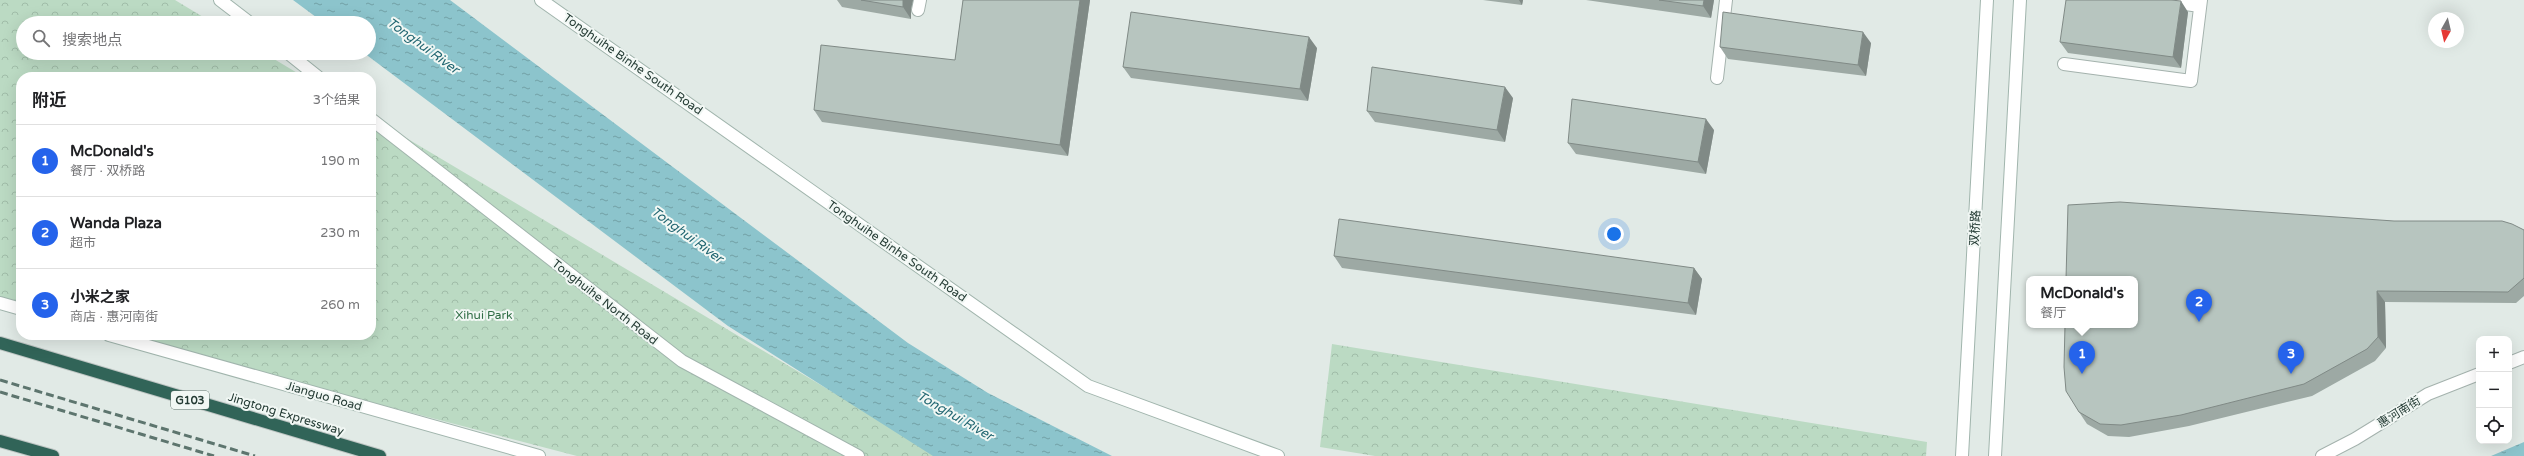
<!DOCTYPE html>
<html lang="zh">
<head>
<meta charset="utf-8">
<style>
  body { margin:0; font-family:"Varela Round","Noto Sans SC",sans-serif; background:#f6f6f6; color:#202124 }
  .controls { position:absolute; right:12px; bottom:12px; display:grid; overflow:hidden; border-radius:8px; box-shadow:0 4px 16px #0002 }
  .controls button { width:36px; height:36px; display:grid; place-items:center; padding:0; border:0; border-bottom:1px solid #e0e0e0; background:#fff; color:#202124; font:20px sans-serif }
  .compass { position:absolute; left:2428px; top:12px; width:36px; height:36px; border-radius:50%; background:#fff; box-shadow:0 4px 16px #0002; rotate:188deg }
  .you { position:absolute; left:1614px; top:234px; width:14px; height:14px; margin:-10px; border:3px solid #fff; border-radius:50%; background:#1a73e8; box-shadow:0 0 0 6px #1a73e833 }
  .badge { display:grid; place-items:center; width:26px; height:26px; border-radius:50%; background:#2563eb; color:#fff; font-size:13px; font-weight:700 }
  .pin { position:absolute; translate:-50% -33px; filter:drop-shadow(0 1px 2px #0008) }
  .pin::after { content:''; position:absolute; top:21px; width:14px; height:12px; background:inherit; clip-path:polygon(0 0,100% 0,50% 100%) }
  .popup { position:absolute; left:2026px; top:276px; width:112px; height:52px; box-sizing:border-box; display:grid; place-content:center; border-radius:8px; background:#fff; filter:drop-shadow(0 1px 3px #0005); font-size:13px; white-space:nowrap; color:#757577 }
  .popup b { font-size:15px; color:#202124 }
  .popup::after { content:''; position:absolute; left:50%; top:100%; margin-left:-8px; border:8px solid transparent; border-top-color:#fff }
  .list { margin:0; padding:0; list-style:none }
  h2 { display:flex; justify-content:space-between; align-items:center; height:52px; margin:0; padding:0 16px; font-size:17px }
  h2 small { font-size:13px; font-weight:400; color:#757577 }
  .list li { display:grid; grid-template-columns:26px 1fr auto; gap:12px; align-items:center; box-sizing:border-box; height:72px; padding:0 16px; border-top:1px solid #e0e0e0 }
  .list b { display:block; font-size:15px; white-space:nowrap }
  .list p { margin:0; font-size:13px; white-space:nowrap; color:#757577 }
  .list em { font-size:13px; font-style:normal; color:#757577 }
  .icon { flex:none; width:22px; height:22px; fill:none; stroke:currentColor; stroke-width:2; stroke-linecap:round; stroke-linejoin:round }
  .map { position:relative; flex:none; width:2524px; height:456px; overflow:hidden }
  .search { position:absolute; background:#fff; box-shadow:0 4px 16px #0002; left:16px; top:16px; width:360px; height:44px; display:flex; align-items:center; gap:10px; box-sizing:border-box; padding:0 14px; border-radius:22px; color:#757577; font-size:15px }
  .panel { position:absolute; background:#fff; box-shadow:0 4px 16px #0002; left:16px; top:72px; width:360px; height:268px; border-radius:16px }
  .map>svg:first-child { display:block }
  .park { fill:url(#park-crowns) }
  .water { fill:url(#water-ripples) }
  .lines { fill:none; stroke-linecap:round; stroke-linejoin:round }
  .street-casing { stroke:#a4b2ad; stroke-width:14 }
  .secondary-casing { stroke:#a1b5ad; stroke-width:14 }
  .highway-casing { stroke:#bdc4c2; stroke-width:14 }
  .street { stroke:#fff; stroke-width:12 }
  .secondary { stroke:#fff; stroke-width:12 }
  .highway { stroke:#316458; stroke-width:12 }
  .rail { stroke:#5d756e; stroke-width:3; stroke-dasharray:8 4; stroke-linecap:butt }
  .wall { fill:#9da9a4 }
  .shaded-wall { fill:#808a86 }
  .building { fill:#b7c5bf; stroke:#808a86 }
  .labels { text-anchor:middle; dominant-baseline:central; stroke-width:4; stroke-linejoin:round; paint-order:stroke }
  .shield { fill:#f1f7f4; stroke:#61736d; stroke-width:1 }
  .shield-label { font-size:11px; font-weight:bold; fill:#233a33 }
  .street-label { font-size:12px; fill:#233a33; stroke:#f1f7f4 }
  .park-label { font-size:12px; fill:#306e46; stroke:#f1f7f4 }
  .water-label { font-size:13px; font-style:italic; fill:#216671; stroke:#f1f7f4 }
</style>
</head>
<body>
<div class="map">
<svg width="2524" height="456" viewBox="0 0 2524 456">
  <defs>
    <pattern id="park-crowns" width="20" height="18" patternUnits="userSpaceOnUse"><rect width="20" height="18" fill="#bbdac3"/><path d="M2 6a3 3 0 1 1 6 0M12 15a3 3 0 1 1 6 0" fill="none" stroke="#a0bca8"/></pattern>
    <pattern id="water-ripples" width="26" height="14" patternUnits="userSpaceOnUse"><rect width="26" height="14" fill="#8cc4cc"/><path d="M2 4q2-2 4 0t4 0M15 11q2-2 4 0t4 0" fill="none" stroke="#72a0a6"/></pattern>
  </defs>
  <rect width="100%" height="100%" fill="#e1eae6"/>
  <path class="park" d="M0,0H175L213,23H23V53H264L304,77H21V310L0,305Z
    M371,117L940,456H577L115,335H371Z
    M1332,344L1927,442L1926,456H1375L1320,447Z"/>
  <path class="water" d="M293,0H450L908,343L988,393L1112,456H933L728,326L364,53H369V23H324Z
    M2524,442V456H2491Z"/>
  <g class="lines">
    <g class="street-casing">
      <path id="street" d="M2156,0L2200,6
        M918,10L920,0
        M2064,64L2191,81L2201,0
        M1717,78L1726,0
        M2509,363L2524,357
        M2322,456L2355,439L2428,394L2479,374"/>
    </g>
    <g class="secondary-casing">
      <path id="secondary" d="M220,0L250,23
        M541,0L1088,386L1278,456
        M288,53L318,77
        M371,119L682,361L858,456
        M0,303L21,309
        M109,335L539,456
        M1962,456L1987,0
        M1995,456L2020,0"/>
    </g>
    <g class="highway-casing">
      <path id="highway" d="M0,343L380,456
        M0,441L53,456"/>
    </g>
    <use href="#street" class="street"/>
    <use href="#secondary" class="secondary"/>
    <use href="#highway" class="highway"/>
    <path class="rail" d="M0,380L255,456
      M0,392L214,456"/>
  </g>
  <path class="wall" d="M837,0H913L911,9V19L842,7Z
    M963,0H1090L1068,156L822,122L814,110L955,60Z
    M1483,0H1523L1522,5Z
    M1586,0H1714L1711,18Z
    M2188,12L2181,68L2068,53L2060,42Z
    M1871,43L1866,76L1728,59L1720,47Z
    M1317,48L1308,101L1131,78L1123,67Z
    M1513,98L1505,142L1375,122L1367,111Z
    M1714,130L1706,174L1576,154L1568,143Z
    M2524,230V296L2516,303L2385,302L2386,348L2375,361L2312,396L2189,426L2129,437L2108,436L2087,424L2079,412Z
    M1334,256L1694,268L1702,279L1696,315L1342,268Z"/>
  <path class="shaded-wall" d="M903,0H913L911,9V19L903,7Z
    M1080,0H1090L1068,156L1060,145Z
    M1519,0H1523L1522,5Z
    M1704,0H1714L1711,18L1703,6Z
    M2181,1L2188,12L2181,68L2173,57Z
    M1863,32L1871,43L1866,76L1858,65Z
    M1309,37L1317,48L1308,101L1300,89Z
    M1505,87L1513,98L1505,142L1497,130Z
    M1706,119L1714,130L1706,174L1698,162Z
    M1694,268L1702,279L1696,315L1688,303Z
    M2377,291L2385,302L2386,348L2378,337Z"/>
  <path class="building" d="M861,0H903V7Z
    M963,0H1080L1060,145L814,110L821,45L955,60Z
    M1659,0H1704L1703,6Z
    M2066,0H2171L2181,1L2173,57L2060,42Z
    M1131,12L1309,37L1300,89L1123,67Z
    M1723,12L1863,32L1858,65L1720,47Z
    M1372,67L1505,87L1497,130L1367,111Z
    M1572,99L1706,119L1698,162L1568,143Z
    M2120,202L2394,221H2502L2512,224L2524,230V278L2508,292L2377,291L2378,337L2367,349L2304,384L2181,415L2121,425L2100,424L2079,412L2066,391L2064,367L2065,325H2135V279H2066L2068,205Z
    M1339,219L1694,268L1688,303L1334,256Z"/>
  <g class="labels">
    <rect class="shield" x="171" y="391" width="38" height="18" rx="3"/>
    <g class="shield-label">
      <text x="190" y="400">G103</text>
    </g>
    <g class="street-label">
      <text transform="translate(633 64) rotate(35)">Tonghuihe Binhe South Road</text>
      <text transform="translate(1975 228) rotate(-87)">双桥路</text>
      <text transform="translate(897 251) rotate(35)">Tonghuihe Binhe South Road</text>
      <text transform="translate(605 302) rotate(38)">Tonghuihe North Road</text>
      <text transform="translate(324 396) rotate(16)">Jianguo Road</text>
      <text transform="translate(2399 412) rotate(-32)">惠河南街</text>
      <text transform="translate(286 414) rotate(17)">Jingtong Expressway</text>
    </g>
    <g class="park-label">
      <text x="484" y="315">Xihui Park</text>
    </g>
    <g class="water-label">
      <text transform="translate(423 46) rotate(36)">Tonghui River</text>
      <text transform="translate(687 235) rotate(36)">Tonghui River</text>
      <text transform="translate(955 416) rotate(30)">Tonghui River</text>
    </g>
  </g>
</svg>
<div class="controls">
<button>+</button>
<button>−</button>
<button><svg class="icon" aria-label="locate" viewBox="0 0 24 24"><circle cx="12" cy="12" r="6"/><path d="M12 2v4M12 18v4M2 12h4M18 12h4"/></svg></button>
</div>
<svg class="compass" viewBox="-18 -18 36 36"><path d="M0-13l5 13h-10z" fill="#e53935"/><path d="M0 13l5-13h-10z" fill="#757577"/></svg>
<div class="you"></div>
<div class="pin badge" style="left:2082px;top:374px">1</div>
<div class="popup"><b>McDonald's</b>餐厅</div>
<div class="pin badge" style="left:2199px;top:322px">2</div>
<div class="pin badge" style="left:2291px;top:374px">3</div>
<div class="search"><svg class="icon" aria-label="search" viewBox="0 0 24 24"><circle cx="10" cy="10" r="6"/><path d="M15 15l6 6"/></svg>搜索地点</div>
<section class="panel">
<h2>附近<small>3个结果</small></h2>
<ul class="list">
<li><span class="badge">1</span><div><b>McDonald's</b><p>餐厅 · 双桥路</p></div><em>190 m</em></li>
<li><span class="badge">2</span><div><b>Wanda Plaza</b><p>超市</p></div><em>230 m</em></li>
<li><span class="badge">3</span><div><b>小米之家</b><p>商店 · 惠河南街</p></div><em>260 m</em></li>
</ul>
</section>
</div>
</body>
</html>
